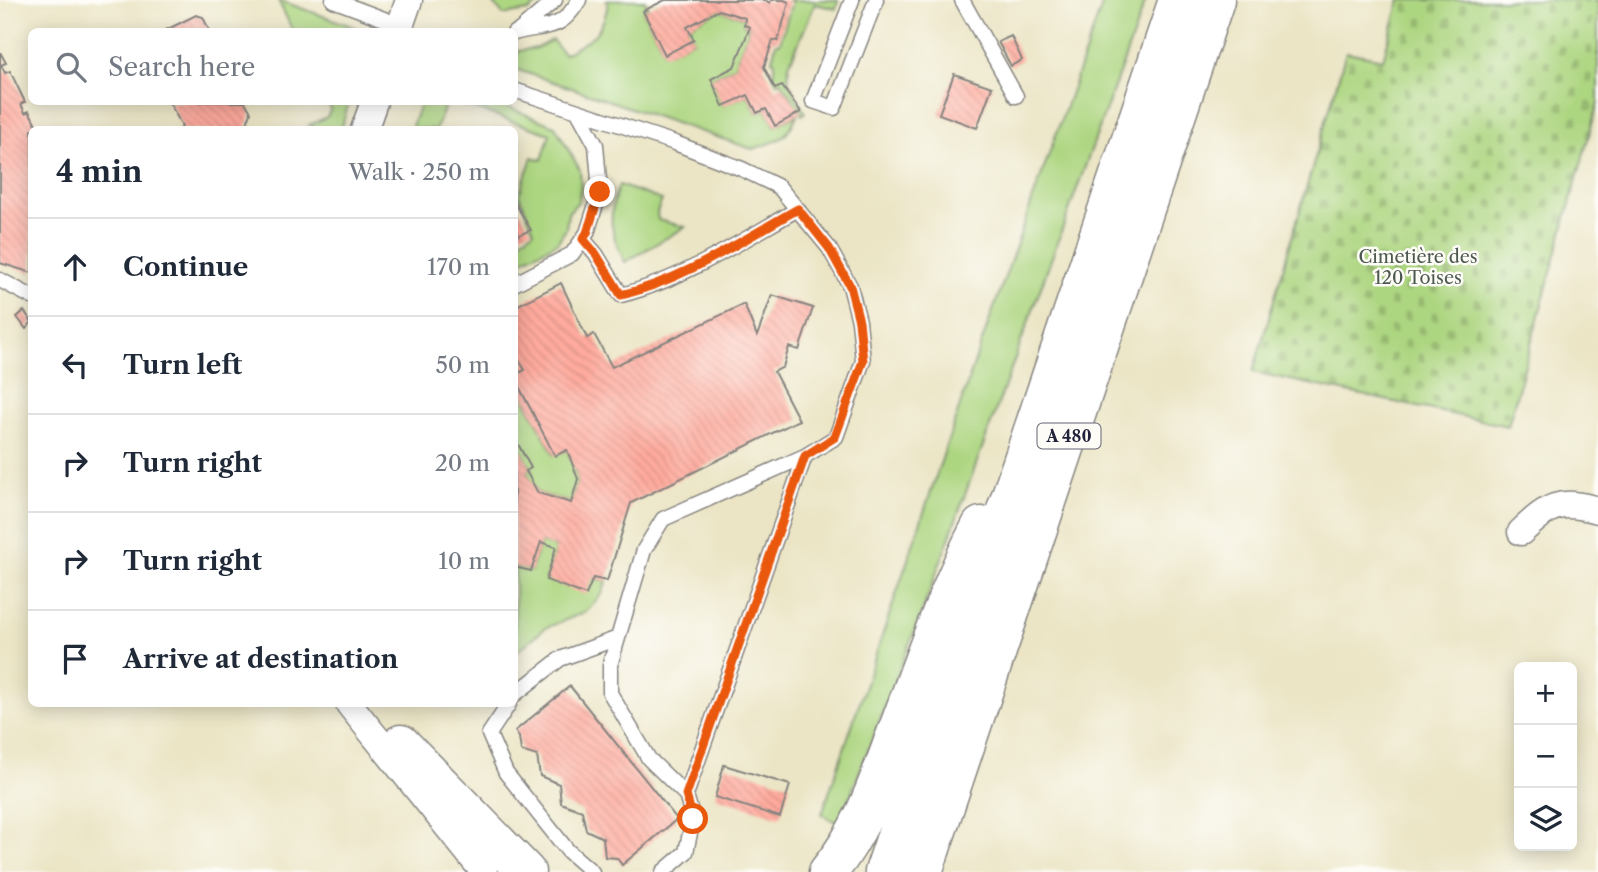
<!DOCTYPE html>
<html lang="en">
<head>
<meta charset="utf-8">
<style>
  body { margin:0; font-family:"Libre Caslon Text",serif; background:#f6f6f7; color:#1f2937 }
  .controls { position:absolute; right:21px; bottom:21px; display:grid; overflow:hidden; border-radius:10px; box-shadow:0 4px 18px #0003 }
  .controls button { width:63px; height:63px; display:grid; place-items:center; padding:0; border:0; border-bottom:2px solid #e0e1e3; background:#fff; color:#1f2937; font:35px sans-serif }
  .stop { position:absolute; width:21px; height:21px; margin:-16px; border:5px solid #ea580c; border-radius:50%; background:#fff }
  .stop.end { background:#ea580c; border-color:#fff; box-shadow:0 2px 7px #0008 }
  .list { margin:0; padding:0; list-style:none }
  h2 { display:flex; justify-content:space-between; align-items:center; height:91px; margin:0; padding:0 28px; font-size:30px }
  h2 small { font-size:23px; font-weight:400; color:#747a83 }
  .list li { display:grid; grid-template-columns:46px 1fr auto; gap:21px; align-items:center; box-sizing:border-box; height:98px; padding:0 28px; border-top:2px solid #e0e1e3 }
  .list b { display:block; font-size:26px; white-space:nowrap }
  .list em { font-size:23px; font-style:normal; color:#747a83 }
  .icon { flex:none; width:38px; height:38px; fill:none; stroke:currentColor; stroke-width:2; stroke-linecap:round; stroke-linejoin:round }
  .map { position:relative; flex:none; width:1598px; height:872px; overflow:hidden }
  .search { position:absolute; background:#fff; box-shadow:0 4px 18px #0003; left:28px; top:28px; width:490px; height:77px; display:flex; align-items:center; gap:18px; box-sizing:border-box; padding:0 24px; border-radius:10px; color:#747a83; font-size:26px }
  .panel { position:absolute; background:#fff; box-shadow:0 4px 18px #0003; left:28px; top:126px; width:490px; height:581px; border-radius:10px }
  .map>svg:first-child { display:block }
  .grass { fill:#add681; stroke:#687c5e; stroke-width:2 }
  .cemetery { fill:url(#cemetery-stones); stroke:#687c5e; stroke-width:2 }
  .building { fill:url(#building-back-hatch) }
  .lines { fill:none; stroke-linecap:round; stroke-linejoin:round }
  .service-casing { stroke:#868480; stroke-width:17 }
  .minor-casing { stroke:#868480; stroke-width:29 }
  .motorway-casing { stroke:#868480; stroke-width:41 }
  .service { stroke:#fff; stroke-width:14 }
  .minor { stroke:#fff; stroke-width:26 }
  .motorway { stroke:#fff; stroke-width:38 }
  .route { stroke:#ea580c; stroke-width:9 }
  .labels { text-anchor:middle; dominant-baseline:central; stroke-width:5; stroke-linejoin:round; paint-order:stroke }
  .shield { fill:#fdfcf7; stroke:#646373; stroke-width:2 }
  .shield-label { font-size:16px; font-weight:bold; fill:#22223b }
  .park-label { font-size:18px; fill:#4c5850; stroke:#fdfcf7 }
</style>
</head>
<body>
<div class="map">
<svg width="1598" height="872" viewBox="0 0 1598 872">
  <defs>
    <pattern id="cemetery-stones" width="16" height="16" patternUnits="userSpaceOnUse" patternTransform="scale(1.75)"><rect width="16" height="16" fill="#add681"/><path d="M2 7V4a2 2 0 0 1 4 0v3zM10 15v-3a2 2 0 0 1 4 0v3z" fill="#95b770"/></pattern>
    <pattern id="building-back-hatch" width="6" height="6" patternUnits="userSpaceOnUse" patternTransform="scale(1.75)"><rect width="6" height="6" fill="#ffaa9d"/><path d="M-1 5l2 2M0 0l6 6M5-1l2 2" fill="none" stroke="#da9288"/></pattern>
  </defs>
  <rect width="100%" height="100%" fill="#fdfcf7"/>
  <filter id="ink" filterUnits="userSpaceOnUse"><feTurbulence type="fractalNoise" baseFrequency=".0143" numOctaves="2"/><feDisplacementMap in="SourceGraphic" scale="14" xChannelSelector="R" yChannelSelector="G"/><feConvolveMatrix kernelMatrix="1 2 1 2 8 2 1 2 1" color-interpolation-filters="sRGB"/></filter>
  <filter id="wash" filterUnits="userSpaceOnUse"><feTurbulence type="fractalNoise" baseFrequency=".00686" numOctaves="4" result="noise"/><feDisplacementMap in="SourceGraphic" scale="28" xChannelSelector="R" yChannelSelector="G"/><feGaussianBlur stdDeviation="1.57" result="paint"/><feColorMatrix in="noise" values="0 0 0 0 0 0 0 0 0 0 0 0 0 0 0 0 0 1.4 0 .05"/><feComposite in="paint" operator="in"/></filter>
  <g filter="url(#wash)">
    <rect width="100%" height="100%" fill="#ebe5c5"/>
    <path class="grass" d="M278,0L357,28L361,31H293Z
      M491,0H530L539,3L529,11L503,15Z
      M606,0H645L648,8L643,11L665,54L694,40L687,27L719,10L745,18L744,25L750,27L734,67L711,79L723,105L748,95L757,113L766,109L775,126L797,115C786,141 778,141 752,149L515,69L517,51L537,48L552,40L564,54C591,39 603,35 608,3Z
      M789,0H838L836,9L815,4L789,65L788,81L805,113L802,115L781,81L777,83L773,74L775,62L772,60L776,43H780L792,2Z
      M1104,0H1146L925,604L839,824L822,814L975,361Z
      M327,102H349L341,129H319L309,125L327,117L331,109Z
      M421,102H440L444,109L436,129H411Z
      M459,102H495L555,126L580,170L581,188L578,202L568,213L566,229L557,243L515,264V244L534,231L519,195L532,157L542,160L550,134L461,104Z
      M619,185L662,200L657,212L658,220L685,227L625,262C610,233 607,216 619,185Z
      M514,378L554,455L567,450L578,479L571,503L538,493L526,471L531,468L518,444L515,443Z
      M541,542L556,547L546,580L593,578L607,581L602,594L586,612L545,628L515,653V567L531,571Z"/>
    <path class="cemetery" d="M1400,0H1598V103L1508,426L1253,372L1346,52L1383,59Z"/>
    <g id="blocks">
      <path class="building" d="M665,0H765L770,3L771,0H784L789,2L778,41L773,40L764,67L775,89L782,86L801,112L775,126L766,109L757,113L748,95L723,106L711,79L734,67L750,27L744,25L745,18L719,10L687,27L694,40L665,55L643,11Z
        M196,15L203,17L210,32H162Z
        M1011,36L1022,60L1011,66L998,42Z
        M0,52L6,63L1,65L5,73L10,71L25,102L21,104L25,113L29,111L39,130H32V273L0,263Z
        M954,74L992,87L977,128L939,114Z
        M169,102H245L251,112L245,130H180L182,126Z
        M514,201L531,230L514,237Z
        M561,283L587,338L594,334L612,367L744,304L757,336L772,295L813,308L799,350L789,347L783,367L774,372L799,420L631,503L607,581L593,578L586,595L546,580L556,547L541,542L531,571L514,567V443L518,444L531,468L526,471L538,493L571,503L578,479L567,450L555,456L514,377V375L525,370L514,352V307Z
        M24,311L32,322L26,329L17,317Z
        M570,686L677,819L622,865L617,858L605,857L603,838L586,830L582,811L561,803L559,784L540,776L537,756L521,751L519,737L515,731Z
        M724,765L790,785L780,817L715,797Z"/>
    </g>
  </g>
  <g filter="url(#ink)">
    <use href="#blocks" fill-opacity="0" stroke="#868480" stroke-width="2"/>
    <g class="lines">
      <g class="service-casing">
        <path id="service" d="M333,0L400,25
          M852,0L813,101L834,108L876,0
          M962,0L1016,96
          M519,31L555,0
          M514,33C546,24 560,33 579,0
          M514,90L675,143L742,169L779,187L829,248L850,286L859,321L863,361L836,437L805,456L663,519L644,550L610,665V693L649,759L686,795L693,819L686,852L663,872
          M583,239L596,254L621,295C682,280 743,240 798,209
          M0,280L32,297
          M514,284L572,254L587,233L600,192L596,145L578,112
          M514,695L560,659L618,638
          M509,704L489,734L506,773L568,851L592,872
          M686,795L805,456"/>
      </g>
      <g class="minor-casing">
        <path id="minor" d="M398,32L409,0
          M364,130L374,102
          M1521,532C1550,505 1558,499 1598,510
          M349,704L484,872"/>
      </g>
      <g class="motorway-casing">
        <path id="motorway" d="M401,744L526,872
          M828,872C862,832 878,782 896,734C923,663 946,592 981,526
          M884,872L1178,0
          M923,872L1215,0"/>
      </g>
      <use href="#service" class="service"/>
      <use href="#minor" class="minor"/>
      <use href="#motorway" class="motorway"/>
    </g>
  </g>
  <g class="lines" filter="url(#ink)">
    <path class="route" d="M600,192L587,233L583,239L596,254L621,295C684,280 742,240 798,209L829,248L850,286L859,321L863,361L835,437L805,456L686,795L693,819"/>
  </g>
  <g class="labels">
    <rect class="shield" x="1037.5" y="423.5" width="63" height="25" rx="5"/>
    <g class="shield-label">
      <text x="1069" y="436">A 480</text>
    </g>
    <g class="park-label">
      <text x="1418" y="257">Cimetière des<tspan x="1418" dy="21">120 Toises</tspan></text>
    </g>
  </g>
</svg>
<div class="controls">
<button>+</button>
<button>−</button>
<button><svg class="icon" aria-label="layers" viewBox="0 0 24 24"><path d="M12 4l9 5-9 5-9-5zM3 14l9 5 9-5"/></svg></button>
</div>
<div class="stop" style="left:693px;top:819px"></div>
<div class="stop end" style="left:600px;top:192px"></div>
<div class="search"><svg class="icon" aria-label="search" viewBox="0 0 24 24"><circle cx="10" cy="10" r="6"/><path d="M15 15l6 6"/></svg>Search here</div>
<section class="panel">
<h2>4 min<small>Walk · 250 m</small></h2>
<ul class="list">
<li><svg class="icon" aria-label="ahead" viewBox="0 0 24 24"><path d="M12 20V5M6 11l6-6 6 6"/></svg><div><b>Continue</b></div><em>170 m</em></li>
<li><svg class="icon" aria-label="left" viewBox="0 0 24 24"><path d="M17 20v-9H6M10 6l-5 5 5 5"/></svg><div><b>Turn left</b></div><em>50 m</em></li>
<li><svg class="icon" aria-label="right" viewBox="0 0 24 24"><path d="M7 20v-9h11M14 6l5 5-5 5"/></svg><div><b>Turn right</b></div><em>20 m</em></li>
<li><svg class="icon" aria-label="right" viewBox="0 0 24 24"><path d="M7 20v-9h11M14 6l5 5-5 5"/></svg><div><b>Turn right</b></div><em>10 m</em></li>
<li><svg class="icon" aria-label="arrive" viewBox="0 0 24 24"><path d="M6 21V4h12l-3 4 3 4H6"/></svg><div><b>Arrive at destination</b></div></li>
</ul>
</section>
</div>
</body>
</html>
